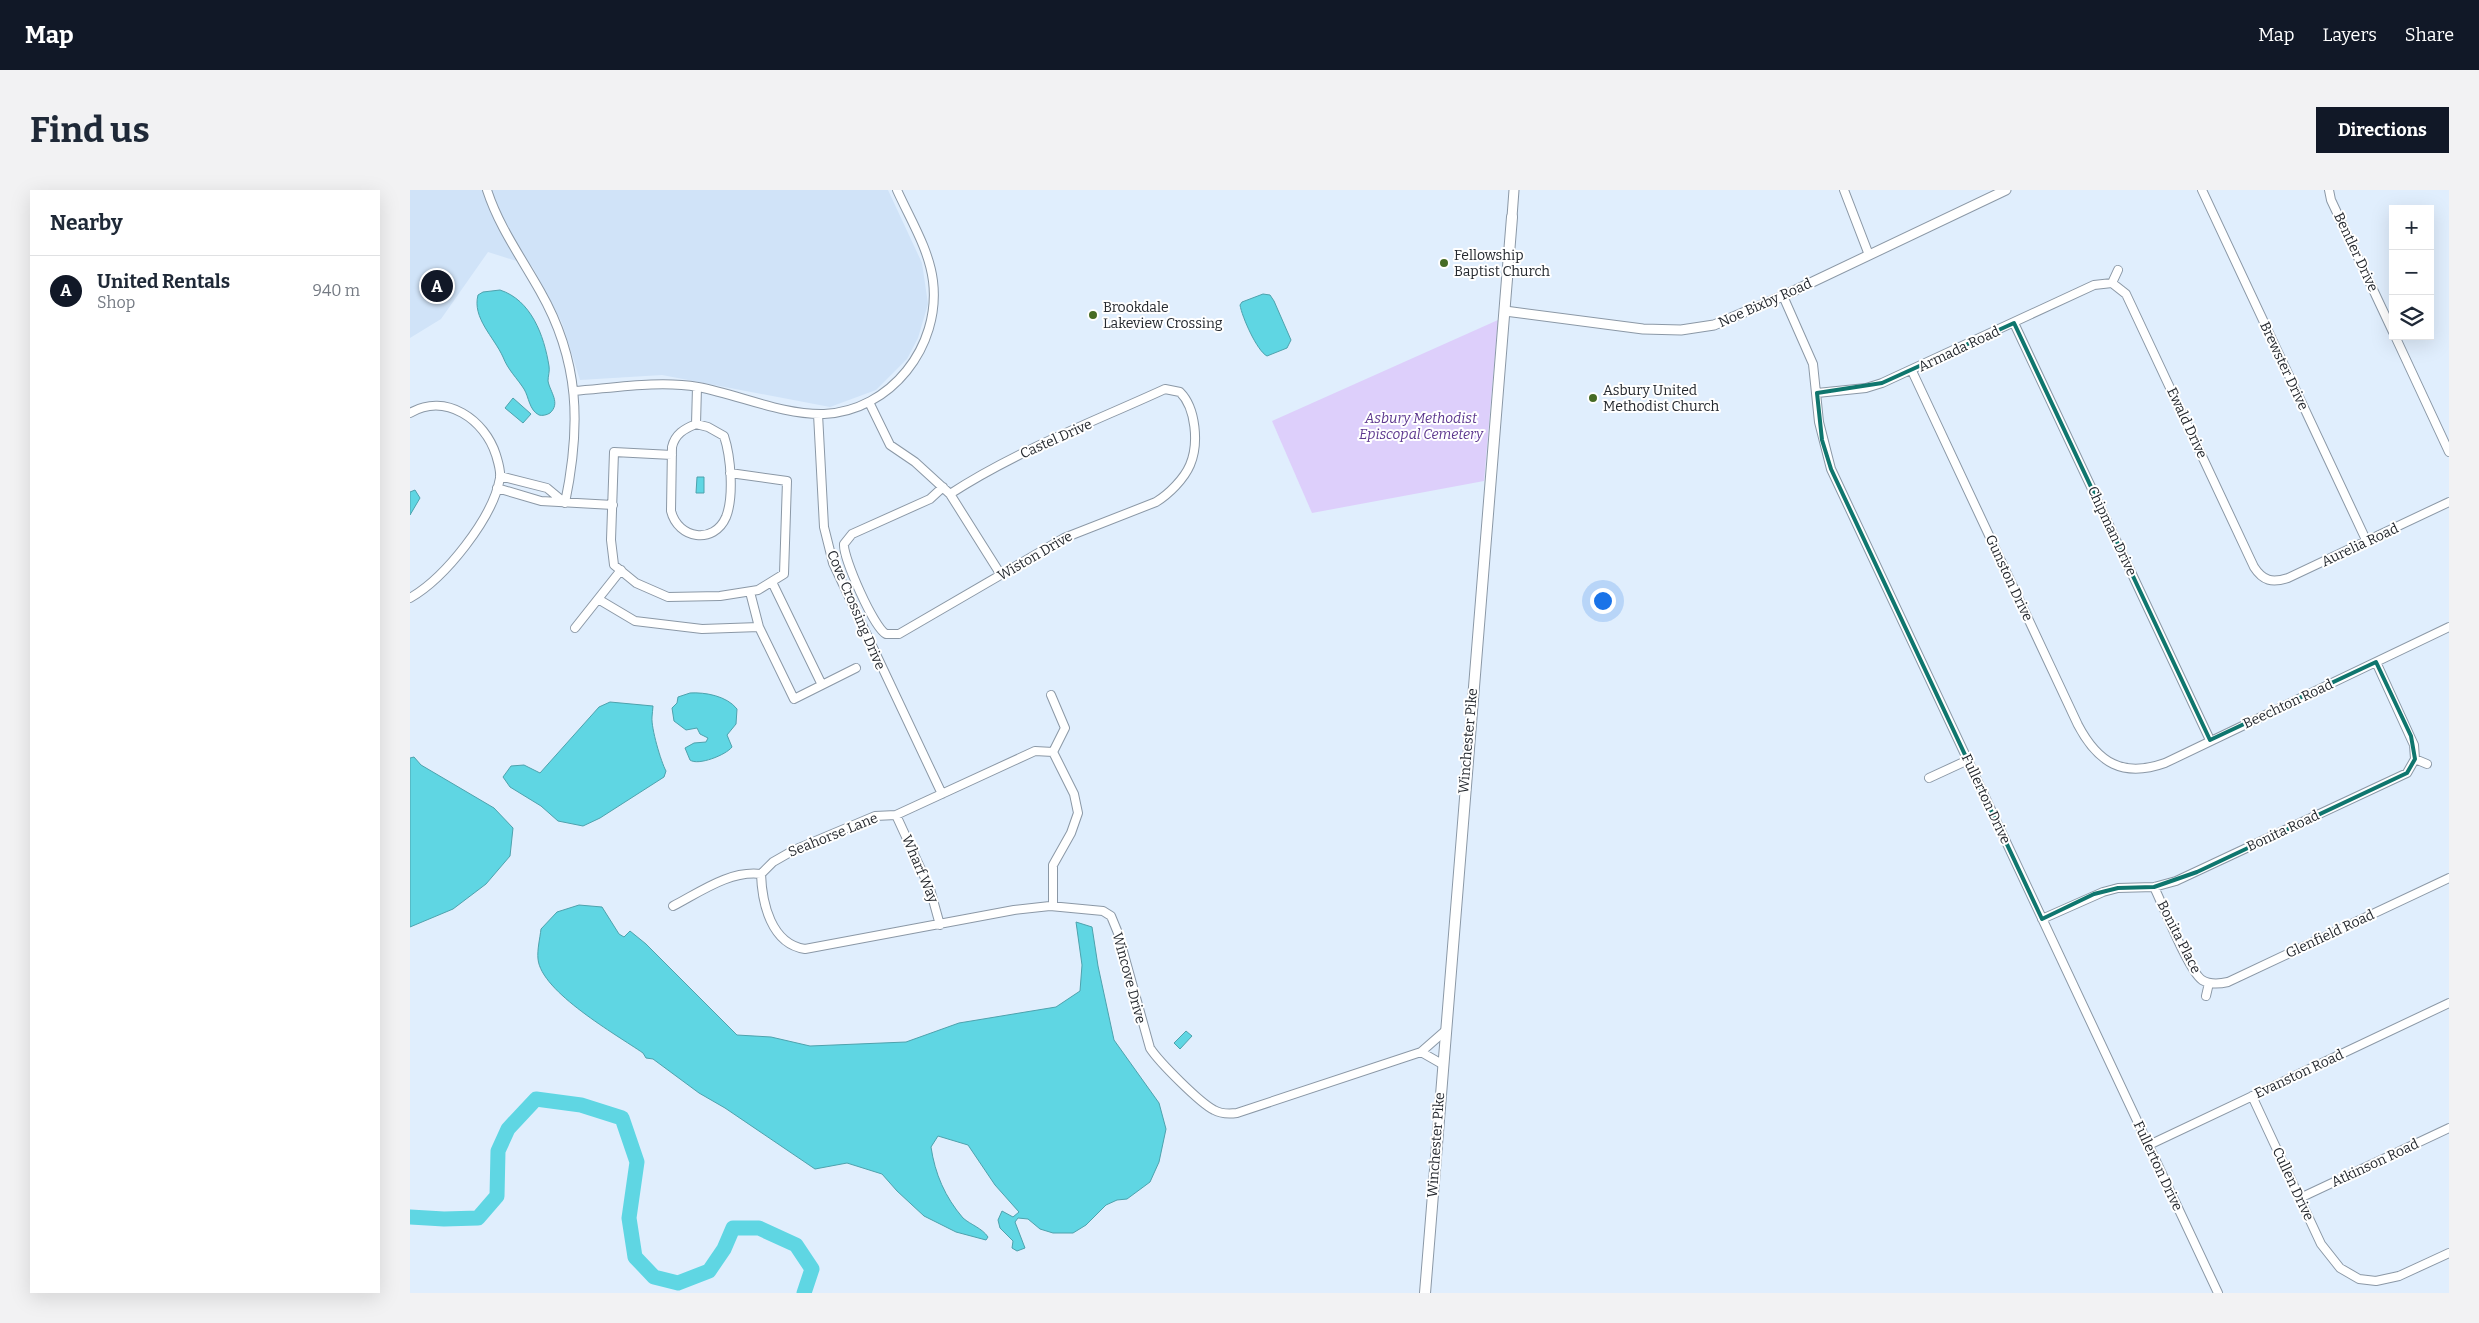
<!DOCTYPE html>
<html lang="en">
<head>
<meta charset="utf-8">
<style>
  body { margin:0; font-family:Bitter,serif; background:#f2f2f3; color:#1f2937 }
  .controls { position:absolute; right:15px; top:15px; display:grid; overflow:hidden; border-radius:0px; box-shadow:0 5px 20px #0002 }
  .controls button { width:45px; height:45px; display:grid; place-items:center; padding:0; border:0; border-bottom:1px solid #e0e1e3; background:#fff; color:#1f2937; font:25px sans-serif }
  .you { position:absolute; left:1192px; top:410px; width:18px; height:18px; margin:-12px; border:4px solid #fff; border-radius:50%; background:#1a73e8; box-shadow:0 0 0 8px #1a73e833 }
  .badge { display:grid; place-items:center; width:32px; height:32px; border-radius:50%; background:#111827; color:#fff; font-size:16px; font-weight:700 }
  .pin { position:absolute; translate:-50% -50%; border:2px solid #fff; box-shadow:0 1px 5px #0006 }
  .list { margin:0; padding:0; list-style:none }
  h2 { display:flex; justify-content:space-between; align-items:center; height:65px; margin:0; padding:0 20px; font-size:21px }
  h2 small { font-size:16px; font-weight:400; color:#747a83 }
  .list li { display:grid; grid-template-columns:32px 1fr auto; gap:15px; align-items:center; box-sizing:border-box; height:70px; padding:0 20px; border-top:1px solid #e0e1e3 }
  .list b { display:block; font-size:19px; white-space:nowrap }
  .list p { margin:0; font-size:16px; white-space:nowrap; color:#747a83 }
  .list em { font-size:16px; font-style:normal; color:#747a83 }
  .icon { flex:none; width:28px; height:28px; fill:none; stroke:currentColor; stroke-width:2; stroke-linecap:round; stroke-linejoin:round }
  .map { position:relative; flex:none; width:2039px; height:1103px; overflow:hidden; border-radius:0px }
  header { display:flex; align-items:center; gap:30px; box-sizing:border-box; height:70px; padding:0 25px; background:#111827; color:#fff }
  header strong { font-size:24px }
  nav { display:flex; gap:28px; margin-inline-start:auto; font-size:18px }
  .intro { display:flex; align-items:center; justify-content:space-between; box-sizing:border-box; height:120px; padding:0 30px }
  h1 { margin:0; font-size:35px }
  .button { padding:12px 22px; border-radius:0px; background:#111827; color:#fff; font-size:18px; font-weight:700 }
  main { display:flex; gap:30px; padding:0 30px }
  aside { flex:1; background:#fff; border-radius:0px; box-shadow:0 5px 20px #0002 }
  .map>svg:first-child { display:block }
  .built { fill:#d0e3f8 }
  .green { fill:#ddcffb }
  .water { fill:#5fd6e3; stroke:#4ea2ad }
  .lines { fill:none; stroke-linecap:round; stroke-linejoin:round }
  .river { stroke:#5fd6e3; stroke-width:15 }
  .minor-casing { stroke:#8b98a6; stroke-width:10 }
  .tertiary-casing { stroke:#8b98a6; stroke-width:11 }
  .secondary-casing { stroke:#8b98a6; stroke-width:12 }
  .minor { stroke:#fff; stroke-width:8 }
  .tertiary { stroke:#fff; stroke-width:9 }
  .secondary { stroke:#fff; stroke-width:10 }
  .marked { fill:none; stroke:#0f766e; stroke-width:4; stroke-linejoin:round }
  .poi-dot { fill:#466b24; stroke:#fff; stroke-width:2 }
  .labels { text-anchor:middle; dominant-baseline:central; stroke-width:4; stroke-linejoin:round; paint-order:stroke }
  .street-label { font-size:14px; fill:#25292f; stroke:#fff }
  .poi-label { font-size:14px; fill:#25292f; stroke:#fff; text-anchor:start }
  .park-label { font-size:14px; font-style:italic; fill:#5d388e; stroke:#fff }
</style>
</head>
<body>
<header>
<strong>Map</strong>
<nav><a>Map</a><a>Layers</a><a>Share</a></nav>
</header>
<div class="intro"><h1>Find us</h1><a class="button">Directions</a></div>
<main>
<aside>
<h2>Nearby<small></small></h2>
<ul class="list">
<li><span class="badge">A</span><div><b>United Rentals</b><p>Shop</p></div><em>940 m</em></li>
</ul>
</aside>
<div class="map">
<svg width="2039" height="1103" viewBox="0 0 2039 1103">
  <rect width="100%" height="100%" fill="#e0eefd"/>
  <path class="built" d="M0,0H478L512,73L518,114L508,148L497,169L466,200L420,217L252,185L170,190L152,133L122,76L78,62L31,129L0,148Z"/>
  <path class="green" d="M1088,130L1074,291L902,323L862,231Z"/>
  <path class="water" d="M90,100C121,110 134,145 139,176C140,181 138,186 138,191C140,202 151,213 140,223C137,225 132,226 129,225C119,220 119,207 114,199C107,188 98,180 93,167C84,147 62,128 68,105L73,102Z
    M853,104L860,105L864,111L881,150L877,158L857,166C847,161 832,127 830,115L832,112Z
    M103,208L121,224L113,233L95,218Z
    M287,287H294V303H286Z
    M5,300L10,308L0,325V302Z
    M280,503C295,502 317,506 327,519L326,534L317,545L322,557C316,565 288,576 280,570L275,558L284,553L296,552L298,548L290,544L287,538L276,540L264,531L262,518L267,513L268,507Z
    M200,512L243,516C243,520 242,523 242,527C241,538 251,572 256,581L254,587L190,628L173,636L148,631L131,616L100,597L93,587L101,576L114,575L130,583L189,517Z
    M4,567L11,575L84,618L103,638L100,666L76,694L43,719L0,737V568Z
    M169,715L192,717L209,744L214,747L220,741L236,754L327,845L361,847L400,856L496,852L549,833L646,817L670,801L672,775L666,732L682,737L688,776L704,850L749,913L756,939L749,972L740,992L717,1009L707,1010L696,1015L676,1035L663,1043H643L630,1039L618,1029L608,1028L605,1032L615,1058L607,1061L602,1058L603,1051L590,1038L588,1030L592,1021L603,1027L609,1022L585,995L558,955L528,946L521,957C525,984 535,1007 553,1028C561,1035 572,1038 578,1047L576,1050L546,1042L514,1026L487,1001L472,984L437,973L405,979L315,918L289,903L243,869L236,868L233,863C207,845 131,802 128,769C127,760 130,748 131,739L147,722Z
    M776,841L782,846L770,859L764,853Z"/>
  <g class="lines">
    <path class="river" d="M0,1027L34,1029L68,1028L87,1006L88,961L98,939L126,909L171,915L212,928L227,972L219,1028L225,1067L244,1087L268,1093L299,1081L314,1059L323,1038H349L386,1055L402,1079L394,1103"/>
    <g class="minor-casing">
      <path id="minor" d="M77,0C89,37 111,67 130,101C170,171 171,236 155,313
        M1434,0L1459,65
        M1792,0L1957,352
        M1919,0L1921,10L1983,142
        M1702,93L1708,80
        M1373,106L1403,174L1409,232L1421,279L1808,1103
        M1604,133L1800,550
        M1985,146L2039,262
        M1502,181L1668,535C1688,573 1713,588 1755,573L2039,437
        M164,201C203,198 250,190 288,197C330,205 372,225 414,224C481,221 531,156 523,91C519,59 500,29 487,0
        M1407,203L1456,198L1472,193L1684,95L1702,93L1716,104L1844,377C1853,391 1862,393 1878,388L2039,312
        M459,212L480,255L505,272L540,304L591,385
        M0,223C36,202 75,230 86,265C88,272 91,280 90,288C83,328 35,388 0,408
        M408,224L414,337L423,373L532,604
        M286,234L298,237L314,246C321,267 324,307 316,327C304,355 268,349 261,321L262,257C265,244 274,239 286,234L287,197
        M262,265L204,262L201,350L204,375L226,393L258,407L310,406L348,400L374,384L377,291L320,283
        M90,286L137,298L155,313
        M533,297L520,309L442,344L434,354C433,368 464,438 476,444H489L654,348L746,312C759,304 774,289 780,275C789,254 786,218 770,202L755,199C683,232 606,261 540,304
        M87,298L131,311L203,315
        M362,392L412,495
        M340,402L349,437L384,509L446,478
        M188,409L225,431L292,439L349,437
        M165,438L211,380
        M641,505L655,538L643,562
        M2005,569L2017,574
        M1519,588L1558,570
        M486,625L520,699L530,735
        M351,684C352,713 361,754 395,759L604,720L640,716L693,721L701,726L708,743L740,858C749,872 790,913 804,920C811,924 819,924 827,923L1011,862L1035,841
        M351,684L363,672L384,660L465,626L486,625L625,561L643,562
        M1744,697C1753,715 1778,780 1792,790C1800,795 1809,794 1818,792L2039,688
        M263,716C290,702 320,680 351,684
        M643,716V675L661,643L668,623L664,604L643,562
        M1632,729L1693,702L1708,698L1744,697L1766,691L1997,583L2005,569L2004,555L1966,472
        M1796,806L1799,793
        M1011,862L1032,874
        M1842,906L1911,1054L1930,1078L1949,1089L1966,1091L1989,1086L2039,1063
        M1739,955L2039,813
        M1890,1008L2039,938"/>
    </g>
    <g class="tertiary-casing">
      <path id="tertiary" d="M1102,27L1104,0
        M1095,121L1233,139L1271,140L1304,135L1373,106L1596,0"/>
    </g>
    <g class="secondary-casing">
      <path id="secondary" d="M1015,1103L1102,27"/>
    </g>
    <use href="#minor" class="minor"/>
    <use href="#tertiary" class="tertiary"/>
    <use href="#secondary" class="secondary"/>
  </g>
  <path class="marked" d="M1604,133L1800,550L1966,472L2001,546L2005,569L1997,583L1787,682L1744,697L1708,698L1684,704L1632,729L1421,279L1412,250L1407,203L1472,193Z"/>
  <g class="poi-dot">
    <circle cx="1034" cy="73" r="5"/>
    <circle cx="683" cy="125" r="5"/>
    <circle cx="1183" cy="208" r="5"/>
  </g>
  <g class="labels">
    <g class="street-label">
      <text transform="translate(1946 62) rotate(65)">Bentler Drive</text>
      <text transform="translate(1355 113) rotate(-24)">Noe Bixby Road</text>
      <text transform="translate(1549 159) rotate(-25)">Armada Road</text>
      <text transform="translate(1874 176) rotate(65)">Brewster Drive</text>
      <text transform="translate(1777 233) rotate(65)">Ewald Drive</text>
      <text transform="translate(646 249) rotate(-24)">Castel Drive</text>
      <text transform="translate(1702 341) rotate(65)">Chipman Drive</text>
      <text transform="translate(1950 355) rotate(-25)">Aurelia Road</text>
      <text transform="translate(625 366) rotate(-30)">Wiston Drive</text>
      <text transform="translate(1599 388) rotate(65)">Gunston Drive</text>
      <text transform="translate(446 420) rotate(67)">Cove Crossing Drive</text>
      <text transform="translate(1878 514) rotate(-25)">Beechton Road</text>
      <text transform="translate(1058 551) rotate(-85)">Winchester Pike</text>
      <text transform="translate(1576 609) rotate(65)">Fullerton Drive</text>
      <text transform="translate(1873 641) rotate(-25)">Bonita Road</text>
      <text transform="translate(423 645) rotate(-22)">Seahorse Lane</text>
      <text transform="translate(510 679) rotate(67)">Wharf Way</text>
      <text transform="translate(1920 744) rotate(-25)">Glenfield Road</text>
      <text transform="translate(1769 747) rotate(63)">Bonita Place</text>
      <text transform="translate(719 788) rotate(75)">Wincove Drive</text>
      <text transform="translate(1889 884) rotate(-25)">Evanston Road</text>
      <text transform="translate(1026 955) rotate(-86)">Winchester Pike</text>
      <text transform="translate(1965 973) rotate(-25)">Atkinson Road</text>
      <text transform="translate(1748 976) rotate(65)">Fullerton Drive</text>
      <text transform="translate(1883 994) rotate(65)">Cullen Drive</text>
    </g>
    <g class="poi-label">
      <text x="1044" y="65">Fellowship<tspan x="1044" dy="16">Baptist Church</tspan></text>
      <text x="693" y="117">Brookdale<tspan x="693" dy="16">Lakeview Crossing</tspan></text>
      <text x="1193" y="200">Asbury United<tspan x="1193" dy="16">Methodist Church</tspan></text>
    </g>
    <g class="park-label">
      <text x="1011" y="228">Asbury Methodist<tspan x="1011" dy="16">Episcopal Cemetery</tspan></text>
    </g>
  </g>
</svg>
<div class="controls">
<button>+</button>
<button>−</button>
<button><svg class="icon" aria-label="layers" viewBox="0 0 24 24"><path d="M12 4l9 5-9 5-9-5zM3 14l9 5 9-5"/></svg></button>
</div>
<div class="you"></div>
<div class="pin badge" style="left:27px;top:96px">A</div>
</div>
</main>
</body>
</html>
